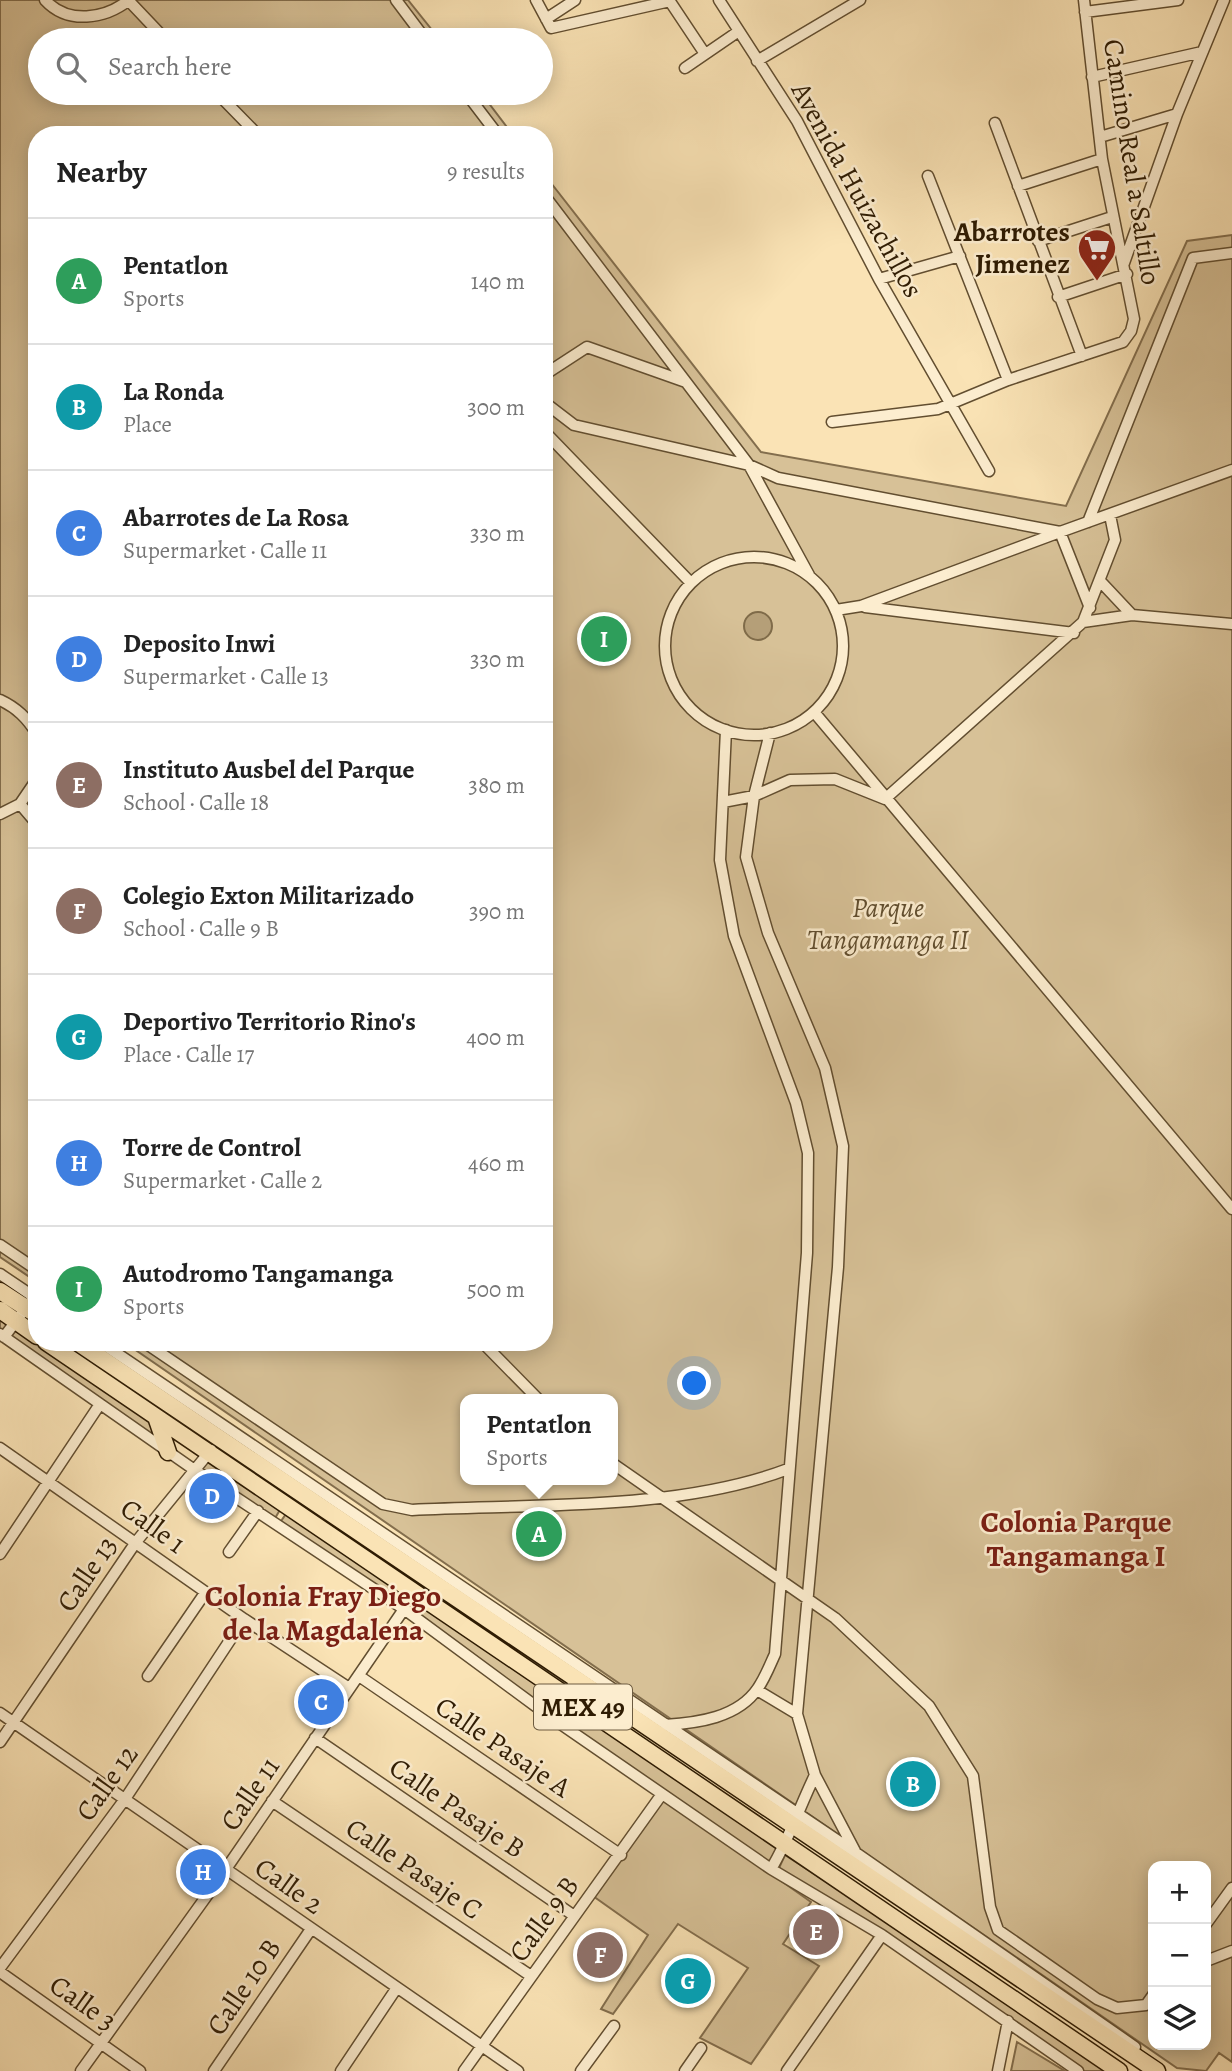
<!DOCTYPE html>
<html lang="en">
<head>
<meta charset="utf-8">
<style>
  body { margin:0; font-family:Alegreya,serif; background:#f6f6f6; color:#222 }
  .controls { position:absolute; right:21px; bottom:21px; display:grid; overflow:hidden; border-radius:14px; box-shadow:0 4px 18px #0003 }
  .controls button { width:63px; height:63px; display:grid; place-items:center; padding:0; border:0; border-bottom:2px solid #e0e0e0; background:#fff; color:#222; font:35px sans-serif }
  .you { position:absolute; left:695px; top:1384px; width:24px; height:24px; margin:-18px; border:5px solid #fff; border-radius:50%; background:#1a73e8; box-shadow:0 0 0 10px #1a73e833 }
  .badge { display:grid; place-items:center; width:46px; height:46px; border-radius:50%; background:#8f2418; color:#fff; font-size:23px; font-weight:700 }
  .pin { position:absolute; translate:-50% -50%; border:4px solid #fff; box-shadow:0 2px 7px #0006 }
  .popup { position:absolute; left:460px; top:1394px; width:158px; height:91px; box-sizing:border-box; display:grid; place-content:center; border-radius:14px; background:#fff; filter:drop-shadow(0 2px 5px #0005); font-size:23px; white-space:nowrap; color:#767676 }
  .popup b { font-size:26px; color:#222 }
  .popup::after { content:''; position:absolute; left:50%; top:100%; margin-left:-14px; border:14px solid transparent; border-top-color:#fff }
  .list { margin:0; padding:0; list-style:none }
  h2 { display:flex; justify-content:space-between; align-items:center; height:91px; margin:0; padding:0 28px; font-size:30px }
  h2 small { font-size:23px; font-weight:400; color:#767676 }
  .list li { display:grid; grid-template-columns:46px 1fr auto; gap:21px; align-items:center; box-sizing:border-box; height:126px; padding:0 28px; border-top:2px solid #e0e0e0 }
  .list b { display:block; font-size:26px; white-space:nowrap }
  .list p { margin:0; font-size:23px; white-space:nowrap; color:#767676 }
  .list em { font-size:23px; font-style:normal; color:#767676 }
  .icon { flex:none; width:38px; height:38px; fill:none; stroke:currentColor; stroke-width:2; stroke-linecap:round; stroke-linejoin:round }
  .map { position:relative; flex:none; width:1232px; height:2071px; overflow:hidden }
  .search { position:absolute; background:#fff; box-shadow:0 4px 18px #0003; left:28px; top:28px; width:525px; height:77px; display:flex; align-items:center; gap:18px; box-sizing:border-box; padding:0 24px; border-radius:38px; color:#767676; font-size:26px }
  .panel { position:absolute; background:#fff; box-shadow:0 4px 18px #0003; left:28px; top:126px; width:525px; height:1225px; border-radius:28px }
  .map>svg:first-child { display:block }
  .green { fill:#d7c197; stroke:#836e4d; stroke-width:2; fill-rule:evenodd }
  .water { fill:#b59f78; stroke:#7f6b49; stroke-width:2 }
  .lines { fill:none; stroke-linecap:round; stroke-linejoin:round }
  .minor-casing { stroke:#624e30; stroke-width:13 }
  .primary-casing { stroke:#2f1c03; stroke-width:19 }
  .minor { stroke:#fcedcf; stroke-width:10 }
  .primary { stroke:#fae3b5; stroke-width:16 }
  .labels { text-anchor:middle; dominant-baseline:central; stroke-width:5; stroke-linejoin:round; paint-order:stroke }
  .shield { fill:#fcedcf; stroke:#6c5b40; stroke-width:2 }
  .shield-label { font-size:26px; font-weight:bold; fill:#2f1c03 }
  .street-label { font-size:28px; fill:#2f1c03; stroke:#fcedcf }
  .poi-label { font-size:28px; font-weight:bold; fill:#2f1c03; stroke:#fcedcf; text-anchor:end }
  .park-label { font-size:28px; font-style:italic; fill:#614e2f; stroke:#fcedcf }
  .neighbourhood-label { font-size:30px; font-weight:bold; fill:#7a1f14; stroke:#fcedcf }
</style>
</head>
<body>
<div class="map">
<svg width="1232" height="2071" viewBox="0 0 1232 2071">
  <rect width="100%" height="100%" fill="#fae3b5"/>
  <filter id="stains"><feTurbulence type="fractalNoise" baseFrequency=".00286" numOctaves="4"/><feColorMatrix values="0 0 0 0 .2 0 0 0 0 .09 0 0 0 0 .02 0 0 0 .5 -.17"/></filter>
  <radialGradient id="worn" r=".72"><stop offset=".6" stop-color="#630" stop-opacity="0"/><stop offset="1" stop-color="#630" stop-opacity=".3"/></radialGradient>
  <path class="green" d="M0,0H408L440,40H40V93H481L513,135H37V1282L0,1257Z
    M544,174L761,452L1066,506L1187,241L1232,235V2062L1219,2053L1206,2071L1177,2068L124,1342H544ZM466,1399H612V1480H466ZM1153,1866H1206V2045H1153Z
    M0,1318L154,1423L161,1443L0,1332Z
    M208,1460L281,1508L274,1520L201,1470Z
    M286,1514L559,1697L550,1710L279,1524Z
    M565,1702L779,1847L770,1864L551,1713Z
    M663,1797L811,1902L783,1944L819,1966L751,2064L700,2038L748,1968L678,1924L613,2014L601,2009L648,1935L593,1896Z
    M785,1855L1117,2071H1082L779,1868Z
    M1017,2042L1065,2071H1011Z"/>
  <path class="water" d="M744 626a14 14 0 1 1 28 0a14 14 0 1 1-28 0Z"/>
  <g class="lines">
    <g class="minor-casing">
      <path id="minor" d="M45,0C68,25 105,19 129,0
        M396,0L426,40
        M536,0L551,28L670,1
        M669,0L705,54
        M719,0L797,121L879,279L989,471
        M129,1L166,40
        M1085,12L1178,0
        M546,19L575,0
        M757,61L860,0
        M685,68L739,31
        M1092,77L1202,52
        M217,93L258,135
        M466,93L498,135
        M995,123L1082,356
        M1100,137L1177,114
        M928,176L1008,380
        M1018,186L1102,159
        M544,195L749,465L778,478L1060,532L1232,470
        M1038,241L1112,217
        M1124,263L1177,114L1224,0
        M879,279L960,256
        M1058,297L1127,274
        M544,375L587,347L686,382
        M544,402L574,425L749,465L809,575
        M832,422L938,409L1008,380L1123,342L1131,331L1134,319L1102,159L1084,0
        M544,431L691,583
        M1088,522L1193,258L1232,253
        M665 646a89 89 0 1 1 178 0a89 89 0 1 1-178 0Z
        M1101,582L1132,615
        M865,607L1074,633
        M836,610L861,606L1060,532L1090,608
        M1083,622L1132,615L1232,624
        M0,700C17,708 27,718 37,734
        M814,712L1232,1209
        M770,733L754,796L746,857L768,933L825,1068L843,1146L838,1267L797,1714L815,1775L855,1851
        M723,802L754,796L790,780L835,779L885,799L1083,622L1115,540L1110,515
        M20,804L37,824
        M0,814L20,804L37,779
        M0,1245L37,1270
        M0,1274L37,1299
        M0,1334L196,1471L404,1609L549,1716L771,1869L882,1935L1078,2071
        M4,1337L34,1297
        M100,1342L856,1853L1135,2047
        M144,1342L383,1504L412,1510C530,1504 678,1511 788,1469
        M482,1342L538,1399
        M0,1448L244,1619L349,1688
        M612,1463L835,1618L929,1706L973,1776L990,1907L998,1930L1097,1999L1117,2008L1146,2005L1153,1995
        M229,1552L258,1511
        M0,1554L100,1404
        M148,1676L205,1593
        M359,1676L621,1855
        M757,1690L797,1714
        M0,1713L518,2071
        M549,1716L577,1680
        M665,1725C697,1723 738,1718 758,1688C765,1678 770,1665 775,1654L807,1253L808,1153L796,1103L734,936L720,860L726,730
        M315,1738L573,1915
        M0,1742L136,1542L211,1450
        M272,1801L531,1976
        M771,1869C789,1839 800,1806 815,1775
        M1206,1924L1232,1888
        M1206,1961L1232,1951
        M0,1968L125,1799L244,1619
        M0,1972L140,2071
        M81,2071L226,1869L404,1609
        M214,2071L311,1929
        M341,2071L396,1989
        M464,2071L662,1794
        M581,2071L614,2026
        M685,2071L701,2048
        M787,2071L882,1935
        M998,2071L1008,2021"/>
    </g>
    <g class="primary-casing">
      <path id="primary" d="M0,1291L37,1315
        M0,1310L37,1336
        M46,1342L1119,2071
        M77,1342L1157,2071
        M156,1417L168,1452"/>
    </g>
    <use href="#minor" class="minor"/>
    <use href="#primary" class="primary"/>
  </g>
  <defs>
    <g id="supermarket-pin" transform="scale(2.0125)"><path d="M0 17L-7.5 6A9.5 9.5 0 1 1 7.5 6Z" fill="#8f2418" stroke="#fcedcf"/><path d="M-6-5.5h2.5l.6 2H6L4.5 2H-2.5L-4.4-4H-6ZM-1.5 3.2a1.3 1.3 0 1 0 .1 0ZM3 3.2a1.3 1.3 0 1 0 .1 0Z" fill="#fff"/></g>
  </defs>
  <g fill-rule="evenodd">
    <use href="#supermarket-pin" x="1097" y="248"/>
  </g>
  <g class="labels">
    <rect class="shield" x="534" y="1684.5" width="98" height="45" rx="5"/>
    <g class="shield-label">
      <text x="583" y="1707">MEX 49</text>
    </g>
    <g class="street-label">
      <text transform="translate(1132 162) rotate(81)">Camino Real a Saltillo</text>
      <text transform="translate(857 190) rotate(61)">Avenida Huizachillos</text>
      <text transform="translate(153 1526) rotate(36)">Calle 1</text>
      <text transform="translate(87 1574) rotate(-56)">Calle 13</text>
      <text transform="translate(503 1747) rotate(34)">Calle Pasaje A</text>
      <text transform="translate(107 1783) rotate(-55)">Calle 12</text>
      <text transform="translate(250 1794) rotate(-56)">Calle 11</text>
      <text transform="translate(457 1808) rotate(34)">Calle Pasaje B</text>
      <text transform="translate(414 1869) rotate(34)">Calle Pasaje C</text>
      <text transform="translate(289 1886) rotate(35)">Calle 2</text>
      <text transform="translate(544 1919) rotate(-54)">Calle 9 B</text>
      <text transform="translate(244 1987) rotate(-56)">Calle 10 B</text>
      <text transform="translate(83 2003) rotate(35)">Calle 3</text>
    </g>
    <g class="poi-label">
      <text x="1070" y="232">Abarrotes<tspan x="1070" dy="32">Jimenez</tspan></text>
    </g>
    <g class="park-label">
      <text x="888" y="908">Parque<tspan x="888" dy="32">Tangamanga II</tspan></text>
    </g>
    <g class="neighbourhood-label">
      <text x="1076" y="1522">Colonia Parque<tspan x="1076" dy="34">Tangamanga I</tspan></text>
      <text x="323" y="1596">Colonia Fray Diego<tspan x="323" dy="34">de la Magdalena</tspan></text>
    </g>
  </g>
  <rect width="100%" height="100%" filter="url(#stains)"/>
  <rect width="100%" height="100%" fill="url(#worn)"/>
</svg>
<div class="controls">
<button>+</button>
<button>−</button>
<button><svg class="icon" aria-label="layers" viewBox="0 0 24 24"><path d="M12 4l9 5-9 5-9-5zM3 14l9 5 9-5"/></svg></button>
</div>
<div class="you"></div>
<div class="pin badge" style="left:539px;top:1534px;background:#2e9e5b">A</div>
<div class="popup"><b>Pentatlon</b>Sports</div>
<div class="pin badge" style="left:913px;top:1784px;background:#0f9aa8">B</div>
<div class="pin badge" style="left:321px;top:1702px;background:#3f7fe0">C</div>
<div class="pin badge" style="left:212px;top:1496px;background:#3f7fe0">D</div>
<div class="pin badge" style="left:816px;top:1932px;background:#8d6e63">E</div>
<div class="pin badge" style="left:600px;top:1955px;background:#8d6e63">F</div>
<div class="pin badge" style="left:688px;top:1981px;background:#0f9aa8">G</div>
<div class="pin badge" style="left:203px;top:1872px;background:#3f7fe0">H</div>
<div class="pin badge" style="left:604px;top:639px;background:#2e9e5b">I</div>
<div class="search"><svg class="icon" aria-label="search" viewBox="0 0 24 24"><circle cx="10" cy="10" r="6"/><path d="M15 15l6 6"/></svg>Search here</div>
<section class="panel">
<h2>Nearby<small>9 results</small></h2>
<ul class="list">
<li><span class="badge" style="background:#2e9e5b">A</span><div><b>Pentatlon</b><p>Sports</p></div><em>140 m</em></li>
<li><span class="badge" style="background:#0f9aa8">B</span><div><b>La Ronda</b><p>Place</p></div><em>300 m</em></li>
<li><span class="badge" style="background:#3f7fe0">C</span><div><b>Abarrotes de La Rosa</b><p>Supermarket · Calle 11</p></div><em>330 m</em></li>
<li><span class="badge" style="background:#3f7fe0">D</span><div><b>Deposito Inwi</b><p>Supermarket · Calle 13</p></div><em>330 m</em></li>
<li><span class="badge" style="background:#8d6e63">E</span><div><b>Instituto Ausbel del Parque</b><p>School · Calle 18</p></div><em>380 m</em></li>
<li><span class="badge" style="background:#8d6e63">F</span><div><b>Colegio Exton Militarizado</b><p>School · Calle 9 B</p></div><em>390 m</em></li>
<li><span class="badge" style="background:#0f9aa8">G</span><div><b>Deportivo Territorio Rino's</b><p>Place · Calle 17</p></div><em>400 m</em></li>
<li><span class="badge" style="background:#3f7fe0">H</span><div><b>Torre de Control</b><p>Supermarket · Calle 2</p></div><em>460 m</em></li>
<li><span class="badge" style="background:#2e9e5b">I</span><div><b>Autodromo Tangamanga</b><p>Sports</p></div><em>500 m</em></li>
</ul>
</section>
</div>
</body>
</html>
